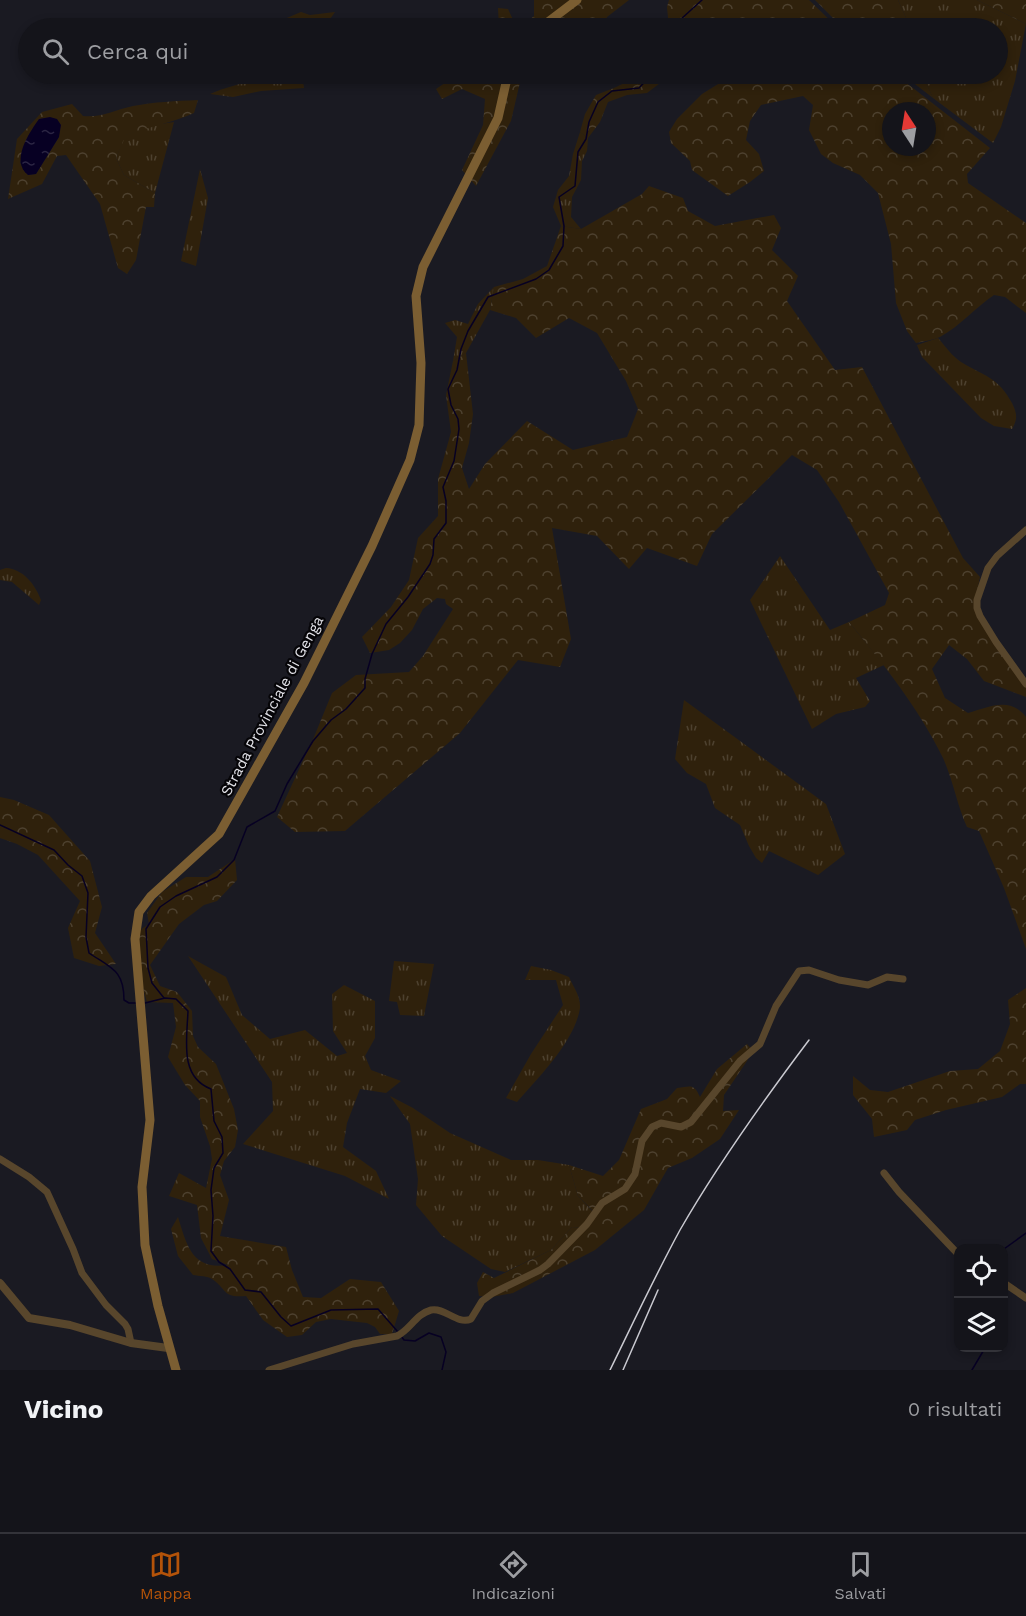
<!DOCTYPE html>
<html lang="it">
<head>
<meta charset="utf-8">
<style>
  body { margin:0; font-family:"Work Sans",sans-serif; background:#1d1d23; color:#f1f3f6 }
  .controls { position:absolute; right:18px; bottom:18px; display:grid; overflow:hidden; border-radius:12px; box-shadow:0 3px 9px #0003 }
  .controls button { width:54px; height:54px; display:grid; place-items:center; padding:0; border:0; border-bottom:2px solid #333339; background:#14141a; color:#f1f3f6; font:30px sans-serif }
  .compass { position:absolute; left:882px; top:102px; width:54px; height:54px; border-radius:50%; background:#14141a; box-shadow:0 3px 9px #0003; rotate:348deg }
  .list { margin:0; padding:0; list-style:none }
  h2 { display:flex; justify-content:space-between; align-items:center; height:78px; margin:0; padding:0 24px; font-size:26px }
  h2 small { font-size:20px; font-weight:400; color:#9d9ea2 }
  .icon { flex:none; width:33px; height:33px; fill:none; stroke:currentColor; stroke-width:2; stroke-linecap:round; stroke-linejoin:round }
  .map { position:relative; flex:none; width:1026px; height:1370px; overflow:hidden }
  .search { position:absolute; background:#14141a; box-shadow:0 3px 9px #0003; left:18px; right:18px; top:18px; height:66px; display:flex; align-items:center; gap:15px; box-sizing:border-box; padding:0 21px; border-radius:33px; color:#9d9ea2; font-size:22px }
  .sheet { height:162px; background:#14141a }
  nav { display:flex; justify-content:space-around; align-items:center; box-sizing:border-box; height:84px; border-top:2px solid #333339; background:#14141a; font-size:16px; color:#9d9ea2 }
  nav a { display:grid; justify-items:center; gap:3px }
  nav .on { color:#b45309 }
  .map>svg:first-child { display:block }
  .grass { fill:url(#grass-tufts) }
  .forest { fill:url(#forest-crowns); fill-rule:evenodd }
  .water { fill:url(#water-ripples) }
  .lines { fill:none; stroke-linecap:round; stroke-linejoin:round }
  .stream { stroke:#070023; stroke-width:1.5 }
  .minor { stroke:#58462c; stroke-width:7 }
  .tertiary { stroke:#58462c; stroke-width:8 }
  .secondary { stroke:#7b5e32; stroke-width:9 }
  .rail { stroke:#cacad1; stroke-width:1.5 }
  .labels { text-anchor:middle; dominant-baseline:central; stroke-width:4.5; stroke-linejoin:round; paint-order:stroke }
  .street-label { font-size:15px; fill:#e2e2e8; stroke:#060508 }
</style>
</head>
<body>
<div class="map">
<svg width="1026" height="1370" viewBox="0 0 1026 1370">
  <defs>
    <pattern id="grass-tufts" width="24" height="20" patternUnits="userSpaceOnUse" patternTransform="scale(1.5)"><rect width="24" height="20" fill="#2f210c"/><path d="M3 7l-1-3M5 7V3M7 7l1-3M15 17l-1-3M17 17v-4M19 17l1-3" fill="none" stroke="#4d412f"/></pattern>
    <pattern id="forest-crowns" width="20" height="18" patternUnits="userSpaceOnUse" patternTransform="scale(1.5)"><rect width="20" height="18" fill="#2f210c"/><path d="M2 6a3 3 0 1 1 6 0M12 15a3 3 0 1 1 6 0" fill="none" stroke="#4d412f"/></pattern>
    <pattern id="water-ripples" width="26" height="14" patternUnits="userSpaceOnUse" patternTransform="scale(1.5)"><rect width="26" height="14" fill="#070023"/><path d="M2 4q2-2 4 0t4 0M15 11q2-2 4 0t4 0" fill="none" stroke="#2b2543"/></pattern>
  </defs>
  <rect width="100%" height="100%" fill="#1a1a22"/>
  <path class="grass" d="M898,0H977L1026,24L1015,81L1001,127L993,143L933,98L922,74H998V28H908L907,20Z
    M301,12L310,15L335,12C321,36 287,29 263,28L266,20H282Z
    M263,74H302L304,88L261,91L233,97L210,94C227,86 246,84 263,74Z
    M174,122L155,193L124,175L116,158L125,135L154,125Z
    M580,132L588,138L587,151L582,161L581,180L572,197L571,217L581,229L561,226L553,207L558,190L569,176L573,154Z
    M200,169L208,198L196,266L181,261Z
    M494,287L490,310L466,353L453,361L457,337L445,323L455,320L468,324L478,304Z
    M938,338C945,346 952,356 961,362C984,376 998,377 1012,403C1017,413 1018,419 1012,429L994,426L981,418L922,357L917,345Z
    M780,556L830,630L849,622L884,665L856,678L870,701L865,707L836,714L812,729L750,600Z
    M6,568C23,569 35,584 41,600L39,605L12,582L0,580V570Z
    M684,700L826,804L845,854L818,875L769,851L762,863L756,858L749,846L740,825L715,808L706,784L687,773L675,759Z
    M188,956L226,977L242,1015L270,1039L305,1030L337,1056L347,1053L333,1031L332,994L344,985L375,1001V1038L365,1056L371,1070L401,1081L386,1093L360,1089L347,1123L343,1147L376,1171L389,1199L345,1176L243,1144L273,1111L272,1082Z
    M394,961L434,964L424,1016L400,1015L397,1002L389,1001Z
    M531,966L551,970L569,977C573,986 581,997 580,1008C575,1041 538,1078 517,1102L506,1098L531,1054L563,1005L556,980H525Z
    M390,1096L413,1108L450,1133L511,1160H538L569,1165L578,1196L596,1215L584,1228L572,1227L551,1250L505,1272L491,1269L442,1236L416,1205L418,1179L410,1124Z"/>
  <path class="forest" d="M534,0H629L607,17L603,28H499L498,8L508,9L515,24L528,21L534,16Z
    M669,0H809L838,28H669L667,7Z
    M815,0H898L907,20L908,28H843Z
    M977,0H1026V24Z
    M458,74H529L521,78L511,121L476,186L462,170L483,125L485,99L462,89L442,99L436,89Z
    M643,74H670L668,77L647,93L627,95L608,102L600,122L588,138L580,132L585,114L596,95L614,88Z
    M731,74H895L990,148L967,174L968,183L1026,223V313L1005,297L994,295C975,308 960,326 940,337C933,340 924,341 916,343L907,331L896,303L891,244L878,193L860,175L833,163L821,154L809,130L813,105L803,96L761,105L750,121L746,140L759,154L764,171L750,182L728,196L692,170L690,161L671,143L669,132L677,119L702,94L731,76ZM891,111H927V147H891Z
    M902,74H922L933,98Z
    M198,100L194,113C172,123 148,127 126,135L116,158L124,175L155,193L154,207H146L136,260L127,274L118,268L100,204L66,155L57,156L42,184L8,199L17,139L42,112L72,104L83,116C101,118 115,110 133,106C154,102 176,101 198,100ZM34,126L59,137L36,174L28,175L20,163L24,148Z
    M649,186L683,198L688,211L715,226L774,215L781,228L772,250L798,276L787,301L835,370L862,367L963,558L980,577L975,602L1026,687V697L984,681L967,659L949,645L932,669L945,698L968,713C989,707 1010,696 1026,717V949L1004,888L979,831L967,827C957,805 953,780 943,758C918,707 884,665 849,622L885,605L889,593L839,502L817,470L792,455L712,534L697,566L647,548L629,569L597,536L552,528L571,639L560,667L518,660L460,733L345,831L295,832L277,817L314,737L332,693L356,675L409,672L423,656L453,609L446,604L445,599L437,598L423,609L412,630L400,643L389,650L370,653L362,637L391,607L409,580L418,538L438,516V479L451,432L446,395L453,361L466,353L473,414L469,443L462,468L469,489L485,464L527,421L573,450L627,437L638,409L626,381L597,333L569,318L536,338L516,318L490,310L494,287L523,279L547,266L561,226L581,229L642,194Z
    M0,797L14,800L49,815L90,861L102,907L95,933L116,964L99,966L74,958L68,928L80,901L38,855L17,844L0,838Z
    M235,859L237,880L217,901L204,905L179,924L150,965L160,986L177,992L192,1011L193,1036L198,1047L216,1064L234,1109L238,1130L235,1147L224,1161L220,1175L229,1200L220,1236L286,1247L292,1270L303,1297L321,1298L350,1279L381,1282L399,1311L392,1334H380L375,1327L367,1323L331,1319L316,1322L302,1335L287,1337L263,1320L246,1296C222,1298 228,1290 212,1279C208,1276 199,1276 193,1275L178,1256L171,1229L178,1217C187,1246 192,1270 228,1265L212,1259L201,1238L197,1205L169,1196L179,1173L206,1188L212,1159L210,1146L200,1117V1101L185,1085L168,1057L176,1027L173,1003L147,1002C143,988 130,941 141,930C143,927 147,926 149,924L147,913L162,892L186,877H208Z
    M1026,988V1084H1020L1002,1097L946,1110L915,1120L907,1130L874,1137L872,1119L853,1095V1076L870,1090L888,1092L950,1071L978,1069L1000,1051L1010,1024L1008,1000Z
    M747,1044L752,1050L747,1061L724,1095L723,1111L739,1110L720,1139L692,1158L668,1168L644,1210L595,1250L513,1293L492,1297L479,1296L477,1283L483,1272L494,1278L551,1250L572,1227L584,1228L596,1214L578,1196L569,1165L603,1176L619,1160L641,1109L667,1099L677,1088C692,1086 694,1084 700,1097L717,1069Z"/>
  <path class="water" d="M50,117L57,119L61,125L59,137L36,174L28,175C10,161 29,133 39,119Z"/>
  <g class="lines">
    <path class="stream" d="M678,28L680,20L702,0
      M0,825L54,850L68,865L82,876L88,893L86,937L89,953C111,968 124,970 124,1000L129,1003H137
      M164,998L152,983L148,968L146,929L160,907L176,896L217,877L234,860L247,827L275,811L287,784L313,741L331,720L346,709L365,688V679L372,654L386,624L408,597L430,564L433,555L434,539L446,523V501L443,487L454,461L459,429L458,419L451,405L448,389L457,370L461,349L468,331L488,297L536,279L549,270L563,246L564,226L559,197L575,186L578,152L586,139L589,122L598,102L612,91L639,88L652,74
      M145,1003L165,998L176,999L188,1011C187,1039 179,1077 211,1089L214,1121L222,1137L223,1153L214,1168L211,1190L213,1216L211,1251L219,1262L230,1269L245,1290L261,1292L281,1317L291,1326L331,1310L378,1309L398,1332
      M1004,1249L1026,1233
      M401,1336L404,1340L415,1341L429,1333L441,1337L446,1352L442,1370
      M972,1370L985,1348"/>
    <path class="minor" d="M1026,530L997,556L988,568L977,600V608L980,616L996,642L1026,684
      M0,1159L29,1177L47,1192L73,1249L82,1273L106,1305L125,1324L128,1329L131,1343
      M884,1173L899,1192L958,1254
      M1004,1283L1026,1298
      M269,1370L353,1344L397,1336C410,1330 416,1314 431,1310C445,1307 457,1325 471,1319L482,1301L493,1293L540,1270L548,1264L587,1224L602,1203L625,1189L635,1174L642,1141L652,1127L661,1123L681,1127L691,1122L740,1061L760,1044L776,1006L799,971L809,970L839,980L868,985L887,977L903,979"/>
    <path class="tertiary" d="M0,1283L29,1318L70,1325L131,1343L168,1348"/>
    <path class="secondary" d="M540,28L577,0
      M176,1370L158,1306L145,1245L142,1187L150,1120L135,939L139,912L151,896L219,834L304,683L372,546L410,460L419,425L421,363L416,296L423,267L498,118L508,74"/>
    <path class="rail" d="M610,1370C633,1323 655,1276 680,1230C718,1164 763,1101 809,1040
      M623,1370L658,1290"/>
  </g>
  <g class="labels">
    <g class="street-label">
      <text transform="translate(272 706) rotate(-62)">Strada Provinciale di Genga</text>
    </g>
  </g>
</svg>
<div class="controls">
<button><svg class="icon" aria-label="locate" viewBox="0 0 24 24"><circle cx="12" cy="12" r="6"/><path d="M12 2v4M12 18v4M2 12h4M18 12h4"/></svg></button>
<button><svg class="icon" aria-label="layers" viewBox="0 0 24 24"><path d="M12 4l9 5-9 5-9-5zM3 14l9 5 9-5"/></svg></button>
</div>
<svg class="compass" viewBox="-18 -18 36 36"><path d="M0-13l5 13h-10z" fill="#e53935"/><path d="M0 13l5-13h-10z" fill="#9d9ea2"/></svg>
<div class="search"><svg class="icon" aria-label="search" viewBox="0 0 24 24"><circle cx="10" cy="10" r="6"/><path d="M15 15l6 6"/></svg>Cerca qui</div>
</div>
<section class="sheet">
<h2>Vicino<small>0 risultati</small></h2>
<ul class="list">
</ul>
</section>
<nav>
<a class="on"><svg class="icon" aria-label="map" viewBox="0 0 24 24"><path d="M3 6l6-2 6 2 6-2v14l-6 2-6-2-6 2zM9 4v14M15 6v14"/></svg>Mappa</a>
<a><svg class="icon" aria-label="directions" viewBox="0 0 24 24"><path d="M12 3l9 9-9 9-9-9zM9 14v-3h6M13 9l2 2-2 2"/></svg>Indicazioni</a>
<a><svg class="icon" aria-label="saved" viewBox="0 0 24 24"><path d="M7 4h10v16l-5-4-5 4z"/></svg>Salvati</a>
</nav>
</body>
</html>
